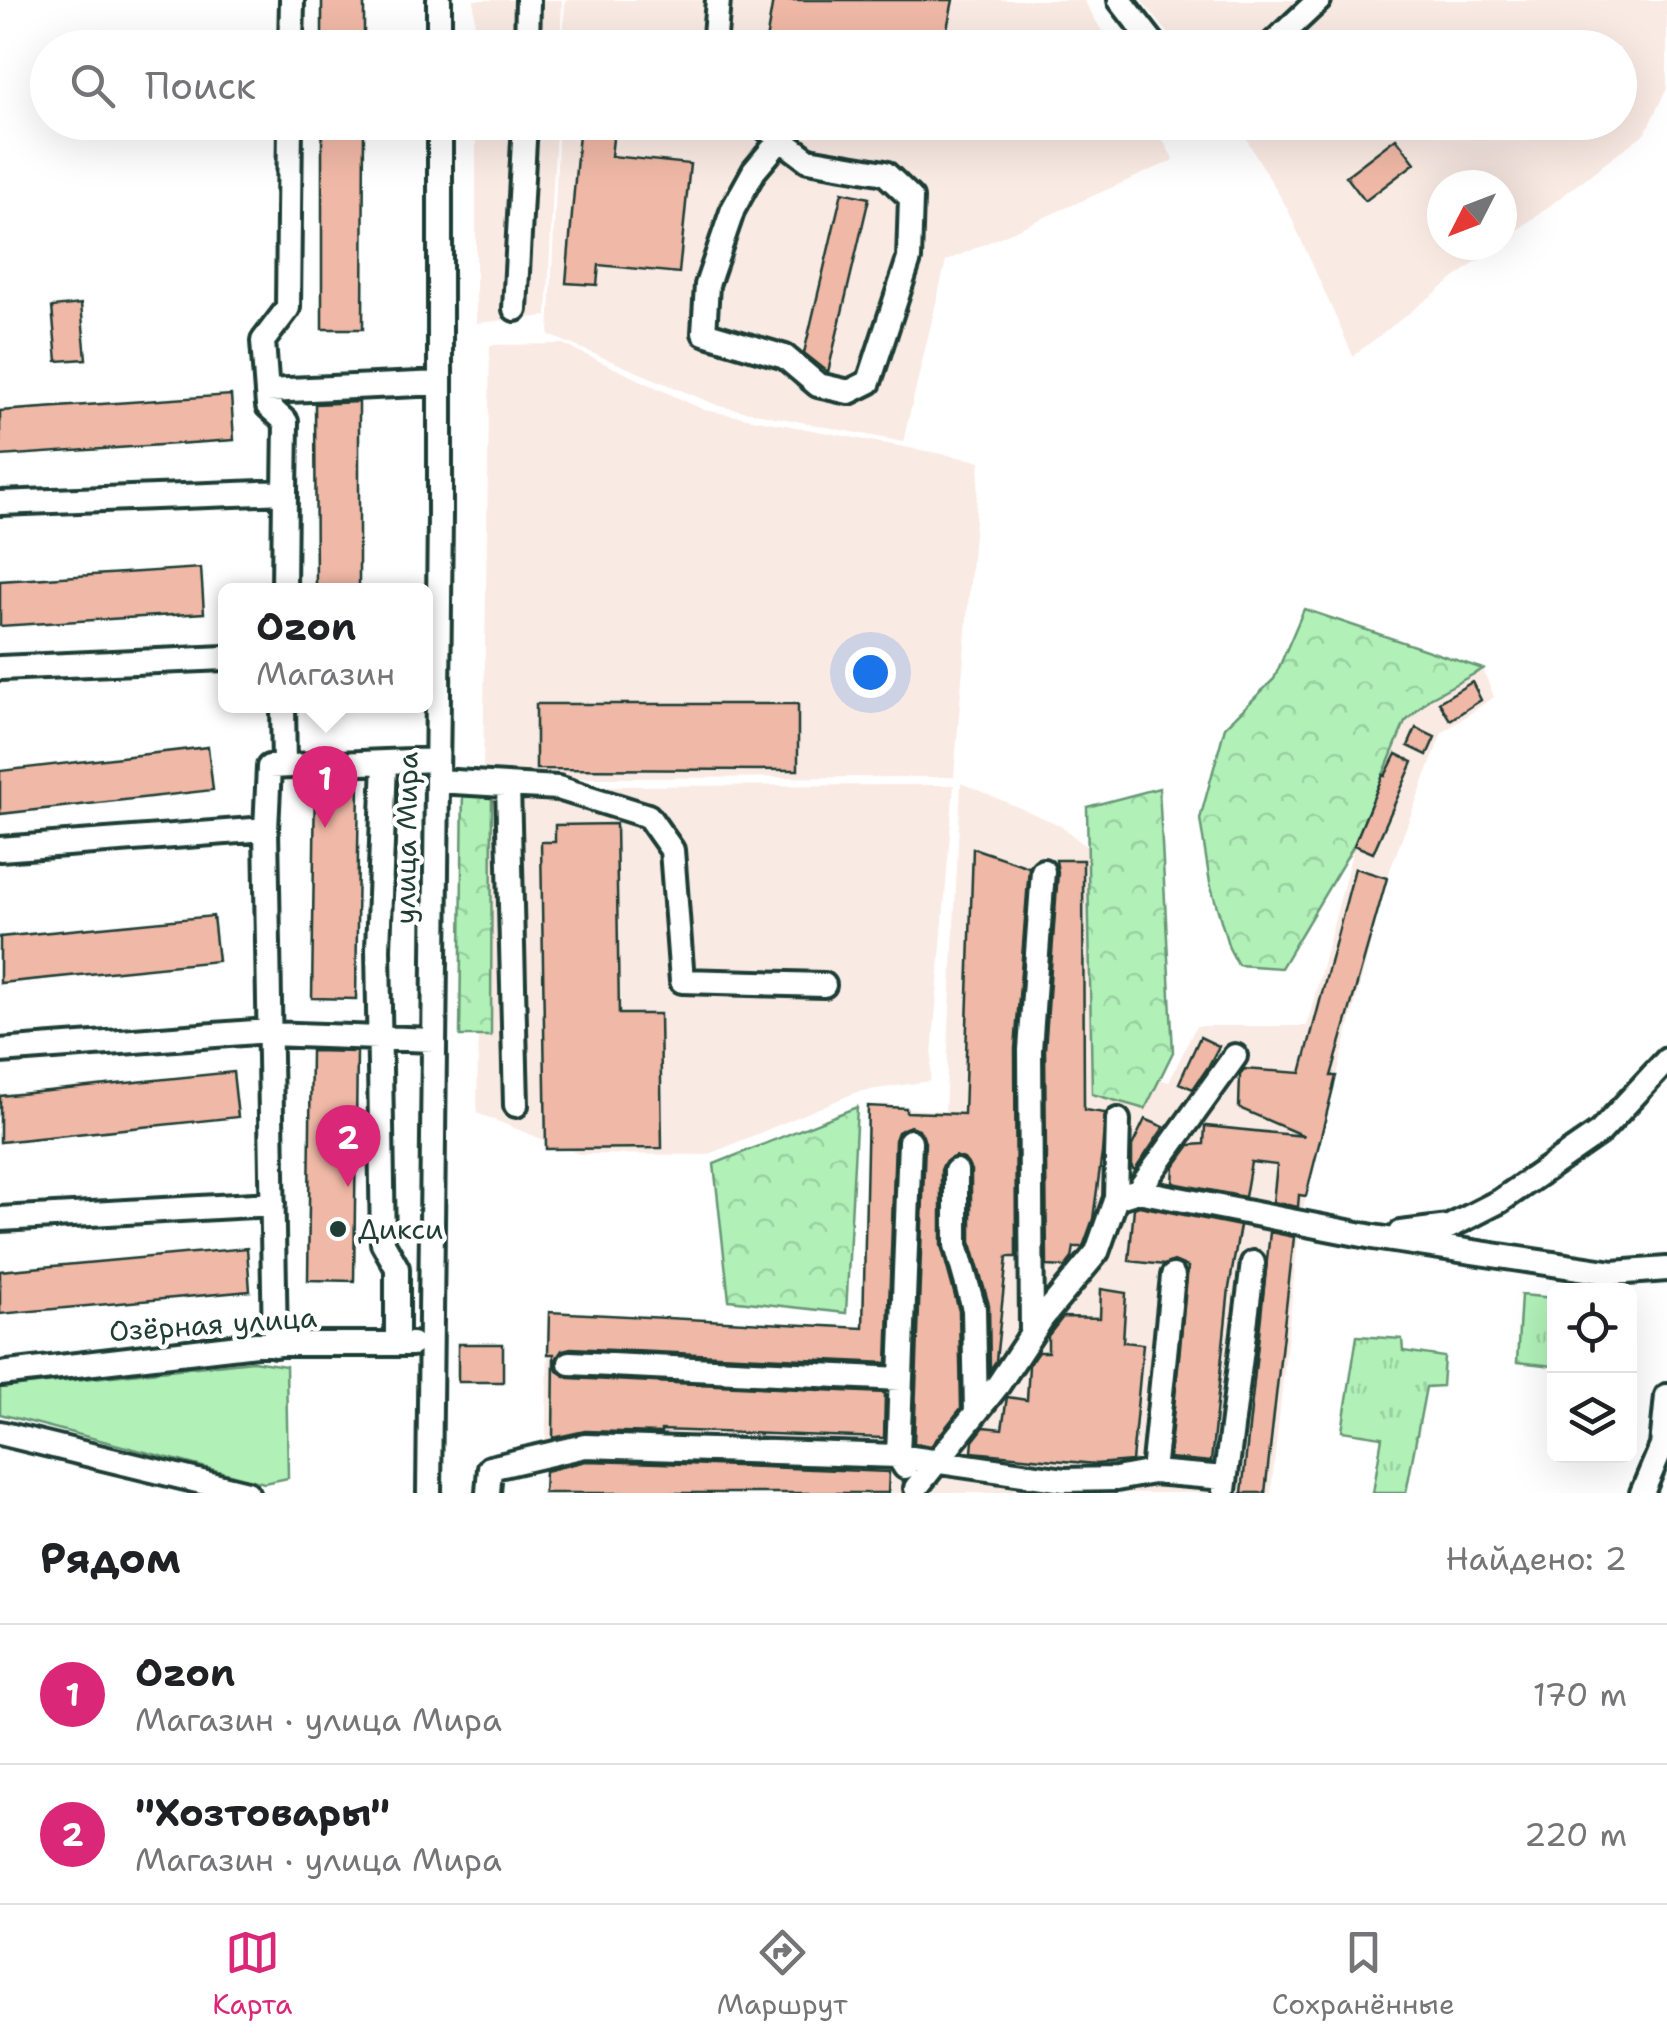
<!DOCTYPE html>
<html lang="ru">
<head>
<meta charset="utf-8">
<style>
  body { margin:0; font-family:"Shantell Sans",sans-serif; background:#f6f6f6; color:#202124 }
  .controls { position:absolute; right:30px; bottom:30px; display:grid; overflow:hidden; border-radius:15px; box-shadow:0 10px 40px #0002 }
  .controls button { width:90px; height:90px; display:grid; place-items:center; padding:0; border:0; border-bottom:2px solid #e0e0e0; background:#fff; color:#202124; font:50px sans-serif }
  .compass { position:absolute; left:1427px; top:170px; width:90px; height:90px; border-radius:50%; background:#fff; box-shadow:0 10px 40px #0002; rotate:228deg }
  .you { position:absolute; left:870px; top:672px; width:35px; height:35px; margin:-25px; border:8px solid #fff; border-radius:50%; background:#1a73e8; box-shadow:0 0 0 15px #1a73e833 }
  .badge { display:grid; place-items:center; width:65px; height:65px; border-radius:50%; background:#db2777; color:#fff; font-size:32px; font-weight:700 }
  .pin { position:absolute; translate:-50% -82px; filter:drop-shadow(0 2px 5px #0008) }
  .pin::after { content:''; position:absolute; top:52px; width:35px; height:30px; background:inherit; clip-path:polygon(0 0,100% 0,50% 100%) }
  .popup { position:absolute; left:218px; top:583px; width:215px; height:130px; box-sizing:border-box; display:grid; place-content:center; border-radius:15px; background:#fff; filter:drop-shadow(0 2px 8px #0005); font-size:32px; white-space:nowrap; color:#757577 }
  .popup b { font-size:38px; color:#202124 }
  .popup::after { content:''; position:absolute; left:50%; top:100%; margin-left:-20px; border:20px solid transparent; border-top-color:#fff }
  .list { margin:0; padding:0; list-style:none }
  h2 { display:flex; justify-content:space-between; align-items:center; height:130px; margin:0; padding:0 40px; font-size:42px }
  h2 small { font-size:32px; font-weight:400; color:#757577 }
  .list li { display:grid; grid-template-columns:65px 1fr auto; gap:30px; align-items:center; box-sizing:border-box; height:140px; padding:0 40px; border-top:2px solid #e0e0e0 }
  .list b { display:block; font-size:38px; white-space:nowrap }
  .list p { margin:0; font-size:32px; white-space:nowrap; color:#757577 }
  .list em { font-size:32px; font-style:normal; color:#757577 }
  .icon { flex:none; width:55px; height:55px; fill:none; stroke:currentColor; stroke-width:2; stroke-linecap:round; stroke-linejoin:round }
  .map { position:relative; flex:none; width:1667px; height:1493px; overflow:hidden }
  .search { position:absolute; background:#fff; box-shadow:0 10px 40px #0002; left:30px; right:30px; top:30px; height:110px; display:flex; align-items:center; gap:25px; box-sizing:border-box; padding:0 35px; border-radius:55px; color:#757577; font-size:38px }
  .sheet { height:410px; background:#fff }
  nav { display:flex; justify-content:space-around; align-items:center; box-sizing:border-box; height:140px; border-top:2px solid #e0e0e0; background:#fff; font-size:28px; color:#757577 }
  nav a { display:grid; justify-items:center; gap:5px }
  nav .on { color:#db2777 }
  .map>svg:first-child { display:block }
  .built { fill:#faeae4 }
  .grass { fill:url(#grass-tufts); stroke:#689776; stroke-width:2.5 }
  .forest { fill:url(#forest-crowns); stroke:#689776; stroke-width:2.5 }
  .park { fill:#b1f1b8; stroke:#689776; stroke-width:2.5 }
  .building { fill:#f0b8a6; stroke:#1f3d34; stroke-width:2.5 }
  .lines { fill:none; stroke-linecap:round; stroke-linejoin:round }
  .minor-casing { stroke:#1f3d34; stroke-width:30 }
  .minor { stroke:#fff; stroke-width:22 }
  .poi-dot { fill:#1f3d34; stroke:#fff; stroke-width:4 }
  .labels { text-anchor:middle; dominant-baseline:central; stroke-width:9; stroke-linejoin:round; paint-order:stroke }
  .street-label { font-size:28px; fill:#1f3d34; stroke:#fff }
  .poi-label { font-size:28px; fill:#1f3d34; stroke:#fff; text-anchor:start }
</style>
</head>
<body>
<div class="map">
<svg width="1667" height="1493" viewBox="0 0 1667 1493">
  <defs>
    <pattern id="grass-tufts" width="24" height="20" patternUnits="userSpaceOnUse" patternTransform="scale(2.5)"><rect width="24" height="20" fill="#b1f1b8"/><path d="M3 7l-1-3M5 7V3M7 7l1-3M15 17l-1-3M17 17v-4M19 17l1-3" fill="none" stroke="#98d09f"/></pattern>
    <pattern id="forest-crowns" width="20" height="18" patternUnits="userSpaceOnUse" patternTransform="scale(2.5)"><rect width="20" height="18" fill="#b1f1b8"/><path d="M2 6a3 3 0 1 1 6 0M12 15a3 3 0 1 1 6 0" fill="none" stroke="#98d09f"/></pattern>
  </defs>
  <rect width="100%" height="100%" fill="#fff"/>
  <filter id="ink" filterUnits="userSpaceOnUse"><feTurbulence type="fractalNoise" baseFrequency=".01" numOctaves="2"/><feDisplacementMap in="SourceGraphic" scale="20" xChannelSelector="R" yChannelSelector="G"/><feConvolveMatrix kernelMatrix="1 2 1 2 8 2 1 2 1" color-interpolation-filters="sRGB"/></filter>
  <g filter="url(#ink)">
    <path class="built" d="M474,0H562L560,47H475Z
      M565,0H1084L1111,47L563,48Z
      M1141,0H1667V88L1645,133L1502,242V185H1442V245H1498L1353,356L1287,208L1237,123L1620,122V48L1180,47Z
      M476,123H556L547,316L476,323Z
      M559,123H1153L1174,160L946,261L903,442L719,406L549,335Z
      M563,344L704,410L980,461L954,777L581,778L483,771L490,345Z
      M1483,669L1494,697L1442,733L1387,878L1300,1221L1271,1493H544L549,1312L863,1328L868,1106L945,1111L961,783L1060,825L1094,853L1092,1059L1169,1082L1196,1026H1307L1354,845L1405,722L1430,698Z
      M482,777L577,786L954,785L930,1081L857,1092L707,1155L579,1154L477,1113Z"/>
    <path class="grass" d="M1521,1295L1554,1298V1366L1517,1362Z
      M1357,1336L1402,1339L1403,1351L1444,1357L1442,1386L1426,1387L1406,1493H1373L1382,1437L1342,1431Z"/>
    <path class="forest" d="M1304,609L1483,669L1430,698L1405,722L1354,845L1281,968L1238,965L1229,948L1210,883L1200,819L1225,727L1274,679Z
      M463,785H492L491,1036H460Z
      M1159,788L1173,1052L1145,1109L1092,1094L1087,807Z
      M857,1107L846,1313L729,1300L714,1164Z"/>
    <path class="park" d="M253,1361L286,1366L288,1478L264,1483L0,1414V1388Z"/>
    <path class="building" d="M322,0H364V48H322Z
      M773,0H953L943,48H805L766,41Z
      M322,122H364L363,329H322Z
      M580,122H615L611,156L690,164L679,273L599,265L597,285L566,283Z
      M1396,138L1415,163L1365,201L1346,176Z
      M842,192L869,198L828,372L804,353Z
      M81,304L86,359L57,361L52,307Z
      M231,395L234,440L0,456V411Z
      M359,402V590H316L315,404Z
      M201,568L204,613L0,626V581Z
      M1472,682L1481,700L1450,720L1439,702Z
      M536,704H798V770L536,769Z
      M1416,728L1435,737L1427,755L1408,746Z
      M208,747L213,790L0,814V771Z
      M1396,754L1413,762L1373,853L1354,845L1383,775L1385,776Z
      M359,778L356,999L312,998L315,780Z
      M616,824L619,1014H660L662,1148L546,1149L541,842H555V825Z
      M973,848L1029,867L1015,1049L1016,1257H1007L996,1361L990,1370L989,1305L971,1243V1170L964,1159L955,1156L944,1163L941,1170V1245L959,1311L961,1408L931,1446L914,1443L925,1142L919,1129L910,1126L898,1132L895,1140L887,1363L571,1348L562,1350L555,1361L557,1371L569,1378L885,1393L884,1438L661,1430V1433L585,1431L553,1438L554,1354H548L549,1312L863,1328L868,1106L906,1108V1112L964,1114Z
      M1056,860H1083L1084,1110L1105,1113L1102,1153L1093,1219L1084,1244L1082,1247H1074L1072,1258L1065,1267L1047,1266L1045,1050L1058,872Z
      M1355,868L1387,878L1331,1076H1336L1306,1196L1299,1195L1298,1207L1273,1202L1277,1165L1251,1162L1245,1197L1173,1183L1174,1167L1190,1145L1204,1144L1205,1126L1304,1136L1239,1108L1240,1075L1244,1069L1301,1073Z
      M213,916L218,961L0,983V937Z
      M1200,1037L1219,1046L1208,1067L1193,1089L1179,1083Z
      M311,1051L357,1052L354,1281L308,1280Z
      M233,1072L238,1117L0,1142V1096Z
      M1145,1119L1164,1127L1135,1170L1132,1168V1146Z
      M1139,1206L1240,1226L1229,1288L1211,1462L1169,1458L1188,1267L1174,1261L1164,1265L1129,1261L1134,1208Z
      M1270,1232L1294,1237L1265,1493H1242Z
      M247,1248L250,1291L0,1314V1271Z
      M1101,1289L1126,1293L1123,1342L1143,1344L1132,1461L1095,1464L972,1452L973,1441L984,1427L1002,1429L1007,1397L1027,1400L1029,1365L1038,1352H1048V1336L1063,1317L1100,1318Z
      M458,1344H503V1382H458Z
      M586,1461L660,1463L889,1472L888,1493H544L545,1471Z"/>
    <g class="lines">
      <g class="minor-casing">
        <path id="minor" d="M439,0V48
          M1120,0L1157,48
          M291,48L292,0
          M527,48L528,0
          M714,48L718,0
          M1268,48L1319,0
          M759,122V123L808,160L885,173L911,198L909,259L869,382L849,392L818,385L785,357L704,333L707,285L733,209L754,171L781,139
          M515,309L525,122
          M267,391L440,383
          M285,492L286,422L268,406L263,341L288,308L290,122
          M0,503L285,492L284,590
          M0,668L225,658
          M283,706L284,766
          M437,781L558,788L648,816L672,850L682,981L824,985
          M508,785L516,1105
          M0,849L266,829
          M269,1034L434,1040
          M0,1051L269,1031
          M956,1171V1245L974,1309L976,1412
          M1138,1191L1235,1056
          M1116,1198L1118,1120
          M0,1219L273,1204
          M1401,1233L1449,1227L1500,1201L1600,1132L1667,1060
          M1032,1333L1030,1050L1043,871
          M397,1344V1268L383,1243L378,949L385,762L437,760
          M275,1345L266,829L269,767L385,762
          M570,1363L901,1379
          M0,1374L256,1344H412
          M0,1433L247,1493
          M905,1467L898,1456L910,1141
          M1153,1472L1173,1276
          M916,1488L998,1385L1043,1317L1097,1252L1116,1198L1138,1191L1373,1237L1613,1273L1667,1269
          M1224,1490L1253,1263
          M429,1493L440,516V122
          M488,1493L490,1468L585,1446L898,1456L1064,1480L1116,1479L1153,1472L1225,1478
          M1642,1493L1662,1446L1667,1396"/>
      </g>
      <use href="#minor" class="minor"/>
    </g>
  </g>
  <circle class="poi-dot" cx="338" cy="1229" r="10"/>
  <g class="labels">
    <g class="street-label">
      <text transform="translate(406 838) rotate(-89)">улица Мира</text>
      <text transform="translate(213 1324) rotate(-4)">Озёрная улица</text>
    </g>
    <g class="poi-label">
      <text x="358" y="1229">Дикси</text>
    </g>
  </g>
</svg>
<div class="controls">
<button><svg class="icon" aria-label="locate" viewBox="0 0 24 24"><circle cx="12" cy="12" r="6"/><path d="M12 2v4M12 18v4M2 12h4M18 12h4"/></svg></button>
<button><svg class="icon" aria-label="layers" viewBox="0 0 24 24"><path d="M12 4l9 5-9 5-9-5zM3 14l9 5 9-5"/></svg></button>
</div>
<svg class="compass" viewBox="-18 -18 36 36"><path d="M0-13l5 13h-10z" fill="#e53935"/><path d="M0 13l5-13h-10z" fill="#757577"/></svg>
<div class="you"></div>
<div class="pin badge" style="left:325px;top:828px">1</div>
<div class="popup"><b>Ozon</b>Магазин</div>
<div class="pin badge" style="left:348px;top:1187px">2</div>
<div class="search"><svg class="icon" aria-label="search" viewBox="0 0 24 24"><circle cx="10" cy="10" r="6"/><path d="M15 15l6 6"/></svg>Поиск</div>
</div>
<section class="sheet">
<h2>Рядом<small>Найдено: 2</small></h2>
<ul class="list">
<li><span class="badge">1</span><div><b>Ozon</b><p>Магазин · улица Мира</p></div><em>170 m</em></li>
<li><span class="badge">2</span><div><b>&quot;Хозтовары&quot;</b><p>Магазин · улица Мира</p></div><em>220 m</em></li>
</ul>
</section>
<nav>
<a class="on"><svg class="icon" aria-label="map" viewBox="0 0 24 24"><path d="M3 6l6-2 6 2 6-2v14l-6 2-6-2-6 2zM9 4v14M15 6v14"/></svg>Карта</a>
<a><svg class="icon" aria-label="directions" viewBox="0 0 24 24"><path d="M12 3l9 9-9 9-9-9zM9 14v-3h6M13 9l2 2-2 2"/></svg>Маршрут</a>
<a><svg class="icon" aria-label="saved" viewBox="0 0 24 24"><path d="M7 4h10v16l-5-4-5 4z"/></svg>Сохранённые</a>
</nav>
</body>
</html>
